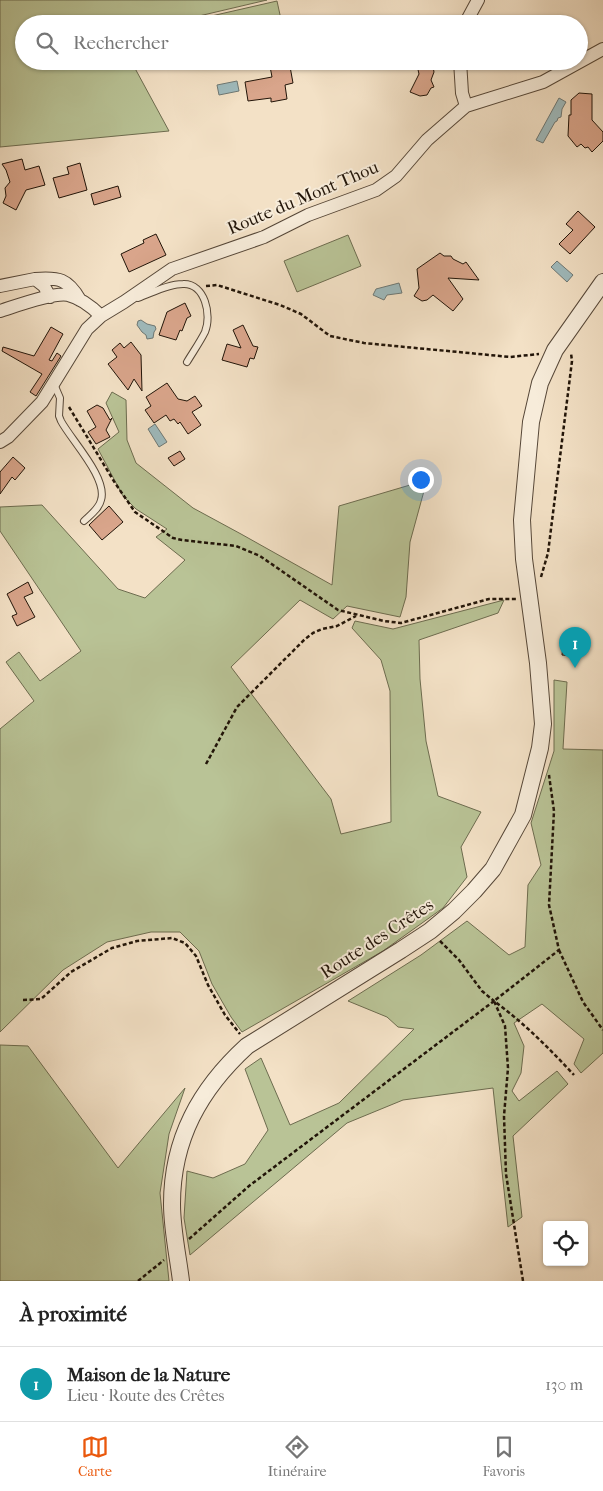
<!DOCTYPE html>
<html lang="fr">
<head>
<meta charset="utf-8">
<style>
  body { margin:0; font-family:"IM FELL French Canon",serif; background:#f2f2f2; color:#222 }
  .controls { position:absolute; right:15px; bottom:15px; display:grid; overflow:hidden; border-radius:5px; box-shadow:0 1px 4px #0004 }
  .controls button { width:45px; height:45px; display:grid; place-items:center; padding:0; border:0; border-bottom:1px solid #e0e0e0; background:#fff; color:#222; font:25px sans-serif }
  .you { position:absolute; left:420px; top:479px; width:18px; height:18px; margin:-12px; border:4px solid #fff; border-radius:50%; background:#1a73e8; box-shadow:0 0 0 8px #1a73e833 }
  .badge { display:grid; place-items:center; width:32px; height:32px; border-radius:50%; background:#ea580c; color:#fff; font-size:16px; font-weight:700 }
  .pin { position:absolute; translate:-50% -41px; filter:drop-shadow(0 1px 2px #0008) }
  .pin::after { content:''; position:absolute; top:26px; width:18px; height:15px; background:inherit; clip-path:polygon(0 0,100% 0,50% 100%) }
  .list { margin:0; padding:0; list-style:none }
  h2 { display:flex; justify-content:space-between; align-items:center; height:65px; margin:0; padding:0 20px; font-size:21px }
  h2 small { font-size:16px; font-weight:400; color:#767676 }
  .list li { display:grid; grid-template-columns:32px 1fr auto; gap:15px; align-items:center; box-sizing:border-box; height:75px; padding:0 20px; border-top:1px solid #e0e0e0 }
  .list b { display:block; font-size:19px; white-space:nowrap }
  .list p { margin:0; font-size:16px; white-space:nowrap; color:#767676 }
  .list em { font-size:16px; font-style:normal; color:#767676 }
  .icon { flex:none; width:28px; height:28px; fill:none; stroke:currentColor; stroke-width:2; stroke-linecap:round; stroke-linejoin:round }
  .map { position:relative; flex:none; width:603px; height:1281px; overflow:hidden }
  .search { position:absolute; background:#fff; box-shadow:0 1px 4px #0004; left:15px; right:15px; top:15px; height:55px; display:flex; align-items:center; gap:12px; box-sizing:border-box; padding:0 18px; border-radius:28px; color:#767676; font-size:19px }
  .sheet { height:140px; background:#fff }
  nav { display:flex; justify-content:space-around; align-items:center; box-sizing:border-box; height:70px; border-top:1px solid #e0e0e0; background:#fff; font-size:14px; color:#767676 }
  nav a { display:grid; justify-items:center; gap:2px }
  nav .on { color:#ea580c }
  .map>svg:first-child { display:block }
  .green { fill:#b9c396; stroke:#6d6c4f }
  .water { fill:#9fbbbe; stroke:#6d7875 }
  .building { fill:#d9a58b; stroke:#211408 }
  .lines { fill:none; stroke-linecap:round; stroke-linejoin:round }
  .service-casing { stroke:#564738; stroke-width:8 }
  .minor-casing { stroke:#564738; stroke-width:14 }
  .tertiary-casing { stroke:#564738; stroke-width:18 }
  .path { stroke:#211408; stroke-width:2.5; stroke-dasharray:4 2.5; stroke-linecap:butt }
  .service { stroke:#f7ecda; stroke-width:6 }
  .minor { stroke:#f7ecda; stroke-width:12 }
  .tertiary { stroke:#f7ecda; stroke-width:16 }
  .labels { text-anchor:middle; dominant-baseline:central; stroke-width:4; stroke-linejoin:round; paint-order:stroke }
  .street-label { font-size:18px; fill:#211408; stroke:#f7ecda }
</style>
</head>
<body>
<div class="map">
<svg width="603" height="1281" viewBox="0 0 603 1281">
  <rect width="100%" height="100%" fill="#f3e1c6"/>
  <filter id="stains"><feTurbulence type="fractalNoise" baseFrequency=".004" numOctaves="4"/><feColorMatrix values="0 0 0 0 .2 0 0 0 0 .09 0 0 0 0 .02 0 0 0 .5 -.17"/></filter>
  <radialGradient id="worn" r=".72"><stop offset=".6" stop-color="#630" stop-opacity="0"/><stop offset="1" stop-color="#630" stop-opacity=".3"/></radialGradient>
  <path class="green" d="M0,0H267L165,24H24V61H131L169,131L0,147Z
    M277,1L282,24H208L207,17Z
    M348,235L361,266L297,292L284,261Z
    M112,392L126,400L127,440L136,463L193,508L241,534L332,585L339,506L427,480L410,542L406,597L400,617L347,606L333,619L300,600L231,667L331,799L341,834L391,822L390,691L381,660L352,628L355,621L393,629L504,600L498,613L419,640L420,679L426,741L438,796L481,812L461,847L467,877L443,908L383,951L242,1032L231,1017L212,984L199,951L180,932H151L107,942L63,970L0,1032V729L34,701L6,662L19,652L40,681L81,651L0,531V507L42,505L118,589L145,598L185,560L156,537L167,529L136,509L123,496L98,449L119,432L106,403Z
    M554,680L567,682L563,749L603,750V1053L581,1073L574,1064L584,1039L542,1004L514,1023L524,1046L521,1073L512,1091L519,1101L557,1071L568,1084L513,1136L522,1217L508,1227L493,1088L403,1100L347,1123L190,1255L184,1218L187,1171L213,1178L245,1164L268,1130L245,1069L261,1058L290,1125L339,1103L414,1029L398,1027L387,1017L348,1001L421,955L467,921L509,955L525,947L528,885L541,865L531,823L554,751Z
    M0,1045L28,1046L118,1168L185,1088L169,1134L160,1193L169,1281H0Z"/>
  <path class="water" d="M237,81L239,91L219,95L217,85Z
    M559,98L566,102L562,109L561,117L558,118L557,121L555,122L543,143L536,140Z
    M557,261L573,275L567,282L551,267Z
    M399,283L402,293L387,295L384,300L373,295L376,289Z
    M141,320L147,324L155,326L156,329L154,332L153,338L147,339L146,335L142,332L137,325L138,321Z
    M155,424L167,442L159,447L148,429Z"/>
  <path class="building" d="M269,61H289L293,83L285,85L287,99L271,102V98L248,101L245,82L272,77Z
    M416,61H432L434,72L431,80L434,87L431,88L427,95L420,96L410,92L419,74Z
    M579,93L592,94V120L603,132V141L592,152L588,147L585,148L581,144L577,147L568,136L569,115H571V100Z
    M22,159L25,170L39,166L45,185L26,190L16,210L3,203L6,196L5,188L10,182L6,170L2,164Z
    M80,163L87,190L59,198L53,178L69,174L67,167Z
    M118,186L121,197L94,205L91,194Z
    M578,211L595,227L570,254L559,244L573,230L566,224Z
    M156,234L166,255L129,272L121,254L144,243L143,240Z
    M440,253L444,256H451L453,259L463,264L466,262L479,280L448,278L463,299L453,311L433,295L427,300L422,301L414,296L419,288L417,269Z
    M185,303L191,316L187,318L182,331L180,330L176,340L159,335L167,312Z
    M243,325L253,346L258,347L254,359L250,358L247,367L222,360L227,344L241,348L233,330Z
    M51,327L63,334L49,360L52,361L57,353L61,356L36,396L30,392L42,374L2,351L3,347L34,356Z
    M131,342L141,355L142,391L134,379L128,390L108,364L117,357L112,350L120,343L124,348Z
    M167,383L178,399L187,401L195,396L202,406L192,412L201,425L188,434L180,422L178,424L174,419L170,421L166,415L154,423L145,410L151,406L146,397Z
    M97,405L103,408L110,420L112,418L106,430L110,437L96,444L88,432L96,427L87,411Z
    M180,451L185,459L174,466L168,458Z
    M13,457L25,468L15,480L12,477L0,494V472Z
    M109,506L123,522L102,540L89,525Z
    M28,582L33,593L24,597L35,617L17,626L12,616L17,614L7,594Z
    M563,645L577,646L576,656L562,655Z"/>
  <g class="lines">
    <g class="service-casing">
      <path id="service" d="M138,298C152,293 168,284 183,284C205,283 212,315 205,332C200,342 193,352 187,362
        M54,384L60,398L59,416L61,421C71,440 108,478 101,500C99,509 90,515 84,521"/>
    </g>
    <g class="minor-casing">
      <path id="minor" d="M465,24L478,0
        M460,61L462,93L466,106
        M0,286L35,279
        M50,297L44,286L35,279C59,277 68,279 80,300
        M0,311C16,306 54,292 68,295C80,298 92,307 101,316
        M0,442L8,437L42,402L87,329L101,316L124,302L172,269L264,237L308,215L376,190L396,176L427,140L466,106L543,82L603,49"/>
    </g>
    <g class="tertiary-casing">
      <path id="tertiary" d="M181,1281C178,1256 172,1230 172,1204C172,1139 200,1089 247,1046L401,950L430,931L454,911L474,891L493,869L523,815L540,748L543,724L538,663L524,559L522,520L531,422L540,383L555,350L603,282"/>
    </g>
    <path class="path" d="M206,286L217,285L280,305L301,314L330,336L364,343L510,357L539,354
      M69,407L115,483L135,512L173,538L182,540L236,546L260,556L338,610L384,621L401,623L489,599H516
      M541,577L548,553L572,361L571,353
      M206,764L237,707L305,639L313,633L322,629L337,626L356,616
      M440,941L459,960L482,991L494,1001
      M559,950L583,1002L603,1030
      M23,1000L41,999L71,972L112,948L137,941L172,938L185,943L196,956L208,985L225,1015L240,1034
      M189,1239L249,1186L494,1001C524,1023 549,1048 574,1075
      M138,1281L164,1260
      M523,1281L506,1174L504,1116L508,1068L505,1026L494,1001L559,950L549,905L554,811L549,775"/>
    <use href="#service" class="service"/>
    <use href="#minor" class="minor"/>
    <use href="#tertiary" class="tertiary"/>
  </g>
  <g class="labels">
    <g class="street-label">
      <text transform="translate(303 198) rotate(-23)">Route du Mont Thou</text>
      <text transform="translate(377 939) rotate(-33)">Route des Crêtes</text>
    </g>
  </g>
  <rect width="100%" height="100%" filter="url(#stains)"/>
  <rect width="100%" height="100%" fill="url(#worn)"/>
</svg>
<div class="controls">
<button><svg class="icon" aria-label="locate" viewBox="0 0 24 24"><circle cx="12" cy="12" r="6"/><path d="M12 2v4M12 18v4M2 12h4M18 12h4"/></svg></button>
</div>
<div class="you"></div>
<div class="pin badge" style="left:575px;top:668px;background:#0f9aa8">1</div>
<div class="search"><svg class="icon" aria-label="search" viewBox="0 0 24 24"><circle cx="10" cy="10" r="6"/><path d="M15 15l6 6"/></svg>Rechercher</div>
</div>
<section class="sheet">
<h2>À proximité<small></small></h2>
<ul class="list">
<li><span class="badge" style="background:#0f9aa8">1</span><div><b>Maison de la Nature</b><p>Lieu · Route des Crêtes</p></div><em>130 m</em></li>
</ul>
</section>
<nav>
<a class="on"><svg class="icon" aria-label="map" viewBox="0 0 24 24"><path d="M3 6l6-2 6 2 6-2v14l-6 2-6-2-6 2zM9 4v14M15 6v14"/></svg>Carte</a>
<a><svg class="icon" aria-label="directions" viewBox="0 0 24 24"><path d="M12 3l9 9-9 9-9-9zM9 14v-3h6M13 9l2 2-2 2"/></svg>Itinéraire</a>
<a><svg class="icon" aria-label="saved" viewBox="0 0 24 24"><path d="M7 4h10v16l-5-4-5 4z"/></svg>Favoris</a>
</nav>
</body>
</html>
